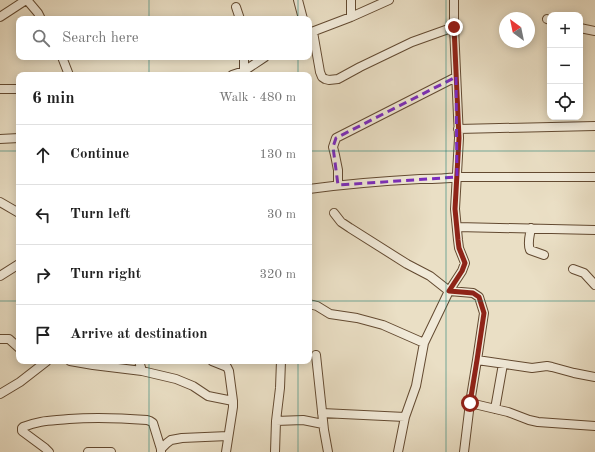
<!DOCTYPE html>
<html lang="en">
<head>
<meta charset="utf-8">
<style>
  body { margin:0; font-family:"Old Standard TT",serif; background:#f6f6f6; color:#222 }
  .controls { position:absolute; right:12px; top:12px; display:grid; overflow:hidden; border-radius:8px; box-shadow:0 2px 10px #0003 }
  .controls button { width:36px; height:36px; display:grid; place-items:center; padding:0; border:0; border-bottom:1px solid #e0e0e0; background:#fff; color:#222; font:20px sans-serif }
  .compass { position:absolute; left:499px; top:12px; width:36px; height:36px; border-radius:50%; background:#fff; box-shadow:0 2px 10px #0003; rotate:327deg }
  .stop { position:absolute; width:12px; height:12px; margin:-9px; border:3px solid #8f2418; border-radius:50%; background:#fff }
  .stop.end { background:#8f2418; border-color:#fff; box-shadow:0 1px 4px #0008 }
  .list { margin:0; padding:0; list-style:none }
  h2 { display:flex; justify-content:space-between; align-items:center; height:52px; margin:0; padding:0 16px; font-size:17px }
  h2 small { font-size:13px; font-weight:400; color:#767676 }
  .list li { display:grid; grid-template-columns:26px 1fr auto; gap:12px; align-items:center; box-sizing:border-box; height:60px; padding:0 16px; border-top:1px solid #e0e0e0 }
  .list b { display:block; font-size:15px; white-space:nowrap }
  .list em { font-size:13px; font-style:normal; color:#767676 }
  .icon { flex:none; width:22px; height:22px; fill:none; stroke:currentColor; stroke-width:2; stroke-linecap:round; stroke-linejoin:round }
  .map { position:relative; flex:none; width:595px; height:452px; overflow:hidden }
  .search { position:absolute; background:#fff; box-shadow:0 2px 10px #0003; left:16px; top:16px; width:296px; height:44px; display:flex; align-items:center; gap:10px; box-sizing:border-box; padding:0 14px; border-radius:8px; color:#767676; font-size:15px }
  .panel { position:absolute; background:#fff; box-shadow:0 2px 10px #0003; left:16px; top:72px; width:296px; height:292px; border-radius:8px }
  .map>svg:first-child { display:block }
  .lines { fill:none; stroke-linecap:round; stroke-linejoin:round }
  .minor-casing { stroke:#634a31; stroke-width:10 }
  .minor { stroke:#f1ead9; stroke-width:8 }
  .route { stroke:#8f2418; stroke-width:5 }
  .marked { fill:none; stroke:#7b2cbf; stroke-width:3; stroke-dasharray:8 5; stroke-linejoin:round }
  .grid { fill:none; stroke:#0f766e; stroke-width:1; stroke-opacity:0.55 }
</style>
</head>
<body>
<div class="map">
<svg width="595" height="452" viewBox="0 0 595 452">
  <rect width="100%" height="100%" fill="#eadfc5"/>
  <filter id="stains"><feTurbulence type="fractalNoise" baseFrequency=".005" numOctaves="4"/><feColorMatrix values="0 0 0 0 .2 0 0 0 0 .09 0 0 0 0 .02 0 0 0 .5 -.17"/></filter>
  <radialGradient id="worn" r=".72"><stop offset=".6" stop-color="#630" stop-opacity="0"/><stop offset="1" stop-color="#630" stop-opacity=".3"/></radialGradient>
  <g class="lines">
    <g class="minor-casing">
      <path id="minor" d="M27,0L38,13L41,19
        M298,0L303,19
        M351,0V17
        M236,7L240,19
        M0,17L26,0
        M547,19L550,20
        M580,28L595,31
        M313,32L320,72L322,77L325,79L329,80L338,79L360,67L412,42L454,27
        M309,33L351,17L389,0
        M62,57L69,75
        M244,57V71
        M232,75L244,71L265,57
        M0,89H19
        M458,129L595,126
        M0,139L19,138
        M338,185V170L335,155L333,147L336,138L456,77
        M309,189C346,184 383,181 420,179C432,179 445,179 457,177H595
        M0,202L19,213
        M334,213L341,222L350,228L407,264L430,276L449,291L473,293L479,297L484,313L477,360L470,403L464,452
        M457,227L595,230
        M531,228C530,235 527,243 530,250L544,255
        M573,269L584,273L595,285
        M0,276L19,264
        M309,304L317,306L330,314L357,318L383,325L424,343
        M0,339H9L19,348
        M316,355L324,430L328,452
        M477,360L532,368L547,366L552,367L574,373L595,377
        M70,361L93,365L142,371L176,379L193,386L208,396L233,401V407L226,452
        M139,361L142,371
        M212,361L227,367L229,371L233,401
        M0,394L20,382L47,361
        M470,403L508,412L529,420L538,422L595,426
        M495,409L503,364
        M322,413L405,417
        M276,421L303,420L323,424
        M161,449L167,443L171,440L182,438L228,436
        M49,452L45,448L22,431V428L23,427C41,420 51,421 69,419C95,417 121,418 147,420L150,421L153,423L161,449V452
        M88,452H111
        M275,452L276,421L280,388L281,361
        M398,452L405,417L416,386L424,343L449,291L462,271L465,263L459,248L458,240L455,209L459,138L454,27V0"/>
    </g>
    <use href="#minor" class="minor"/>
  </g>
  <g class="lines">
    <path class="route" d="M454,27L459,138L455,209L458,240L459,248L465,263L462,271L449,291L473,293L479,297L484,313L477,360L470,403"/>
  </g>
  <path class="marked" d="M456,77L457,177L338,185L333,147L336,138Z"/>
  <path class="grid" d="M149,0V19M298,0V19M446,0V452M149,57V75M298,57V75M0,151H19M309,151H595M0,301H19M309,301H595M149,361V452M298,361V452"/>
  <rect width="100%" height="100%" filter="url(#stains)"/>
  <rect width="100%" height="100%" fill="url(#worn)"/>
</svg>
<div class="controls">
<button>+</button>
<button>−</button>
<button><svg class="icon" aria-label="locate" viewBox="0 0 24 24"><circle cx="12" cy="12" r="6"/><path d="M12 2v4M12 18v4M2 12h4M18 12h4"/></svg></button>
</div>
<svg class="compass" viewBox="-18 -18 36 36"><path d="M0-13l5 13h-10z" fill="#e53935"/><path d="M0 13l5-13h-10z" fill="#767676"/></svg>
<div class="stop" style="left:470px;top:403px"></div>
<div class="stop end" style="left:454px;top:27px"></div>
<div class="search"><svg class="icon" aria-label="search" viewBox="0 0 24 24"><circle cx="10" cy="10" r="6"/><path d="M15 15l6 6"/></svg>Search here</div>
<section class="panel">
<h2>6 min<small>Walk · 480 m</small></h2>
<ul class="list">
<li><svg class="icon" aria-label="ahead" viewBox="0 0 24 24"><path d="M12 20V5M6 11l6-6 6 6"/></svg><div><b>Continue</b></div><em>130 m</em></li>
<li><svg class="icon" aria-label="left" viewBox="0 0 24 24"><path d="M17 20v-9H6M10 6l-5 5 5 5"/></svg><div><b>Turn left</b></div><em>30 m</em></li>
<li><svg class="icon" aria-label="right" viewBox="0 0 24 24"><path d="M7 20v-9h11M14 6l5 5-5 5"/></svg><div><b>Turn right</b></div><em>320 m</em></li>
<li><svg class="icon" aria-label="arrive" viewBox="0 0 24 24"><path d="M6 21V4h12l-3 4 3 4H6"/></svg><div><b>Arrive at destination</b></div></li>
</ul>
</section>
</div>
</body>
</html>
